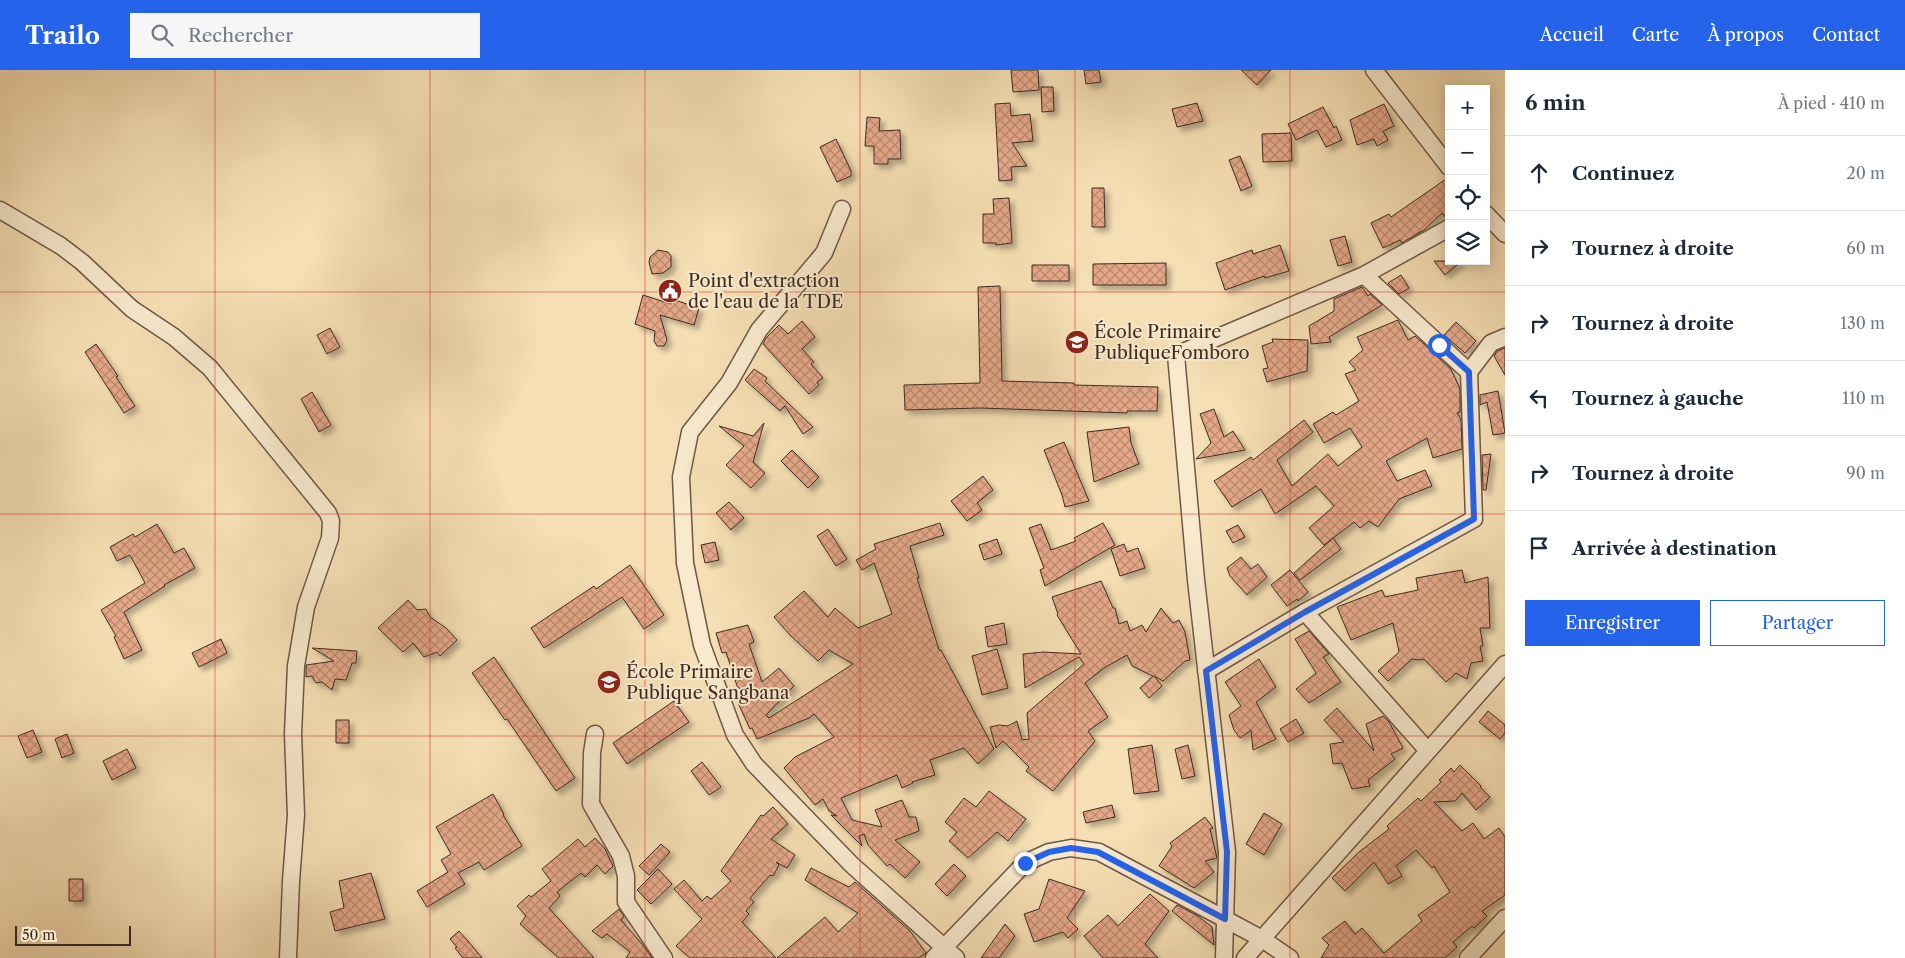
<!DOCTYPE html>
<html lang="fr">
<head>
<meta charset="utf-8">
<style>
  body { margin:0; font-family:"Libre Caslon Text",serif; background:#f6f6f7; color:#1f2937 }
  .controls { position:absolute; right:15px; top:15px; display:grid; overflow:hidden; border-radius:0px; box-shadow:0 2px 12px #0003 }
  .controls button { width:45px; height:45px; display:grid; place-items:center; padding:0; border:0; border-bottom:1px solid #e0e1e3; background:#fff; color:#1f2937; font:25px sans-serif }
  .scale { position:absolute; left:15px; bottom:12px; width:116px; box-sizing:border-box; padding-left:5px; border:2px solid #402b21; border-top:0; font-size:14px; line-height:18px; white-space:nowrap; color:#402b21; -webkit-text-stroke:4px #f9eace; paint-order:stroke }
  .stop { position:absolute; width:15px; height:15px; margin:-11px; border:4px solid #2563eb; border-radius:50%; background:#fff }
  .stop.end { background:#2563eb; border-color:#fff; box-shadow:0 1px 5px #0008 }
  .list { margin:0; padding:0; list-style:none }
  h2 { display:flex; justify-content:space-between; align-items:center; height:65px; margin:0; padding:0 20px; font-size:21px }
  h2 small { font-size:16px; font-weight:400; color:#747a83 }
  .list li { display:grid; grid-template-columns:32px 1fr auto; gap:15px; align-items:center; box-sizing:border-box; height:75px; padding:0 20px; border-top:1px solid #e0e1e3 }
  .list b { display:block; font-size:19px; white-space:nowrap }
  .list em { font-size:16px; font-style:normal; color:#747a83 }
  .actions { display:flex; gap:10px; padding:15px 20px }
  .actions a { flex:1; padding:11px 0; border:1px solid #2563eb; border-radius:0px; text-align:center; font-size:18px; color:#2563eb }
  .actions .main { background:#2563eb; color:#fff }
  .icon { flex:none; width:28px; height:28px; fill:none; stroke:currentColor; stroke-width:2; stroke-linecap:round; stroke-linejoin:round }
  .map { position:relative; flex:none; width:1505px; height:888px; overflow:hidden }
  header { display:flex; align-items:center; gap:30px; box-sizing:border-box; height:70px; padding:0 25px; background:#2563eb; color:#fff }
  header strong { font-size:24px }
  nav { display:flex; gap:28px; margin-inline-start:auto; font-size:18px }
  .search { width:350px; height:45px; background:#f6f6f7; display:flex; align-items:center; gap:12px; box-sizing:border-box; padding:0 18px; border-radius:0px; color:#747a83; font-size:19px }
  main { display:flex }
  aside { flex:1; background:#fff }
  .map>svg:first-child { display:block }
  .building { fill:url(#building-cross-hatch); stroke:#402b21; filter:url(#shadow) }
  .lines { fill:none; stroke-linecap:round; stroke-linejoin:round }
  .minor-casing { stroke:#6e5846; stroke-width:19 }
  .minor { stroke:#f9eace; stroke-width:16 }
  .route { stroke:#2563eb; stroke-width:6 }
  .grid { fill:none; stroke:#d62828; stroke-width:1; stroke-opacity:0.55 }
  .labels { text-anchor:middle; dominant-baseline:central; stroke-width:4; stroke-linejoin:round; paint-order:stroke }
  .poi-label { font-size:18px; fill:#402b21; stroke:#f9eace; text-anchor:start }
</style>
</head>
<body>
<header>
<strong>Trailo</strong>
<div class="search"><svg class="icon" aria-label="search" viewBox="0 0 24 24"><circle cx="10" cy="10" r="6"/><path d="M15 15l6 6"/></svg>Rechercher</div>
<nav><a>Accueil</a><a>Carte</a><a>À propos</a><a>Contact</a></nav>
</header>
<main>
<div class="map">
<svg width="1505" height="888" viewBox="0 0 1505 888">
  <defs>
    <pattern id="building-cross-hatch" width="8" height="8" patternUnits="userSpaceOnUse" patternTransform="scale(1.25)"><rect width="8" height="8" fill="#e4a889"/><path d="M0 0l8 8M0 8l8-8" fill="none" stroke="#ba8970"/></pattern>
    <filter id="shadow"><feDropShadow dx="4.5" dy="4.5" stdDeviation="2.5" flood-color="#0004"/></filter>
  </defs>
  <rect width="100%" height="100%" fill="#f6dfb4"/>
  <filter id="stains"><feTurbulence type="fractalNoise" baseFrequency=".004" numOctaves="4"/><feColorMatrix values="0 0 0 0 .2 0 0 0 0 .09 0 0 0 0 .02 0 0 0 .5 -.17"/></filter>
  <radialGradient id="worn" r=".72"><stop offset=".6" stop-color="#630" stop-opacity="0"/><stop offset="1" stop-color="#630" stop-opacity=".3"/></radialGradient>
  <path class="building" d="M1011,0H1038L1039,20L1013,22Z
    M1084,0H1099L1101,12L1086,14Z
    M1241,0H1271L1257,15Z
    M1041,17H1053L1054,41L1042,42Z
    M1010,33L1011,46L1030,44L1033,71L1012,73L1027,96L1011,97L1012,110L999,111L995,34Z
    M1197,33L1203,51L1177,57L1172,39Z
    M1384,34L1394,56L1383,61L1388,70L1377,76L1374,69L1357,75L1350,50Z
    M1323,37L1334,58L1336,56L1342,70L1326,77L1317,60L1296,70L1288,54Z
    M867,47L880,48L879,61L900,60L901,89H888V94H874V76H865Z
    M1291,63L1292,91L1263,92L1262,64Z
    M836,69L851,101V106L837,112L820,77Z
    M1240,86L1252,116L1241,121L1229,90Z
    M1449,107V148L1447,149L1442,143L1424,160L1415,165L1402,173L1400,170L1383,178L1371,153L1389,144L1391,147Z
    M1092,118H1104L1105,157H1092Z
    M1009,128L1012,173L996,175V173H983V144H994L993,129Z
    M1345,166L1352,192L1338,196L1330,170Z
    M1280,175L1289,201L1265,208L1264,206L1225,220L1216,193L1252,180L1253,184Z
    M658,180L668,182L671,186V197L663,203L652,204L649,192L650,187Z
    M1434,191H1462L1445,205Z
    M1166,193V215H1093V194Z
    M1032,195H1069V211H1032Z
    M1401,205L1409,218L1399,224L1388,213Z
    M1000,216L1002,311L1074,313V315L1158,317L1157,341H1127V343L980,338L905,340L904,315L980,313L978,217Z
    M1362,217L1368,226L1370,224L1382,235L1329,267L1331,272L1311,274L1309,256L1334,241V229Z
    M643,225L671,234L672,229L699,238L694,255L660,245L667,270L664,276H657L654,271L655,261L635,254Z
    M1398,250L1408,270L1415,266L1451,299L1460,319V342L1457,343L1461,349L1462,379L1433,388L1427,368L1386,391L1397,411L1425,400L1432,416L1399,429L1378,457L1369,451L1360,458L1354,452L1324,475L1309,458L1334,436L1316,416L1275,444L1261,419L1232,437L1214,411L1251,387L1253,390L1304,350L1313,362L1277,390L1292,416L1328,384L1338,396L1362,377L1350,358L1324,373L1313,354L1333,342L1336,345L1359,331L1345,304L1356,300L1349,292L1363,280L1357,267Z
    M802,251L815,267L802,279L814,292L811,294L823,308L817,312L819,315L809,324L763,274L766,268L779,255L788,264Z
    M1456,252L1476,271L1465,283L1444,265Z
    M330,258L340,277L327,284L317,265Z
    M1272,269L1308,270L1307,301L1267,312L1263,299L1268,298L1262,276L1273,272Z
    M96,274L118,306L116,307L135,336L124,343L85,282Z
    M1505,278V305L1494,286L1497,281Z
    M754,299L767,308L765,311L813,357L803,364L785,336L780,341L745,310Z
    M1498,321L1505,363L1493,365L1487,332L1480,335V325Z
    M312,322L331,355L319,362L301,329Z
    M1214,339L1224,367L1233,361L1245,380L1196,389L1211,373L1200,344Z
    M764,353L753,392L765,403L751,418L726,395L744,376L719,356L753,366Z
    M1129,357L1131,373L1139,394L1094,412L1087,362Z
    M1064,372L1089,431L1065,437L1062,425L1044,380Z
    M792,380L819,407L808,418L781,391Z
    M1491,384L1486,420H1483L1482,385Z
    M983,406L993,420L977,433L982,440L967,451L951,431Z
    M729,432L744,448L731,460L716,443Z
    M940,453L944,465L910,476L919,508H917L939,580H941L994,679L978,694L964,678L930,690L935,705L912,712L913,713L902,718L897,705L841,728L852,750L882,757L875,740L902,730L909,747H916L919,761L895,770L920,792L905,808L890,794L887,796L868,775L864,764L859,766L862,776L831,745L837,746L829,741L823,729L815,735L784,698L795,687L834,667L814,644L809,648L757,669L752,658L750,659L738,633L749,628L737,616L726,582L722,583L716,563L748,555L754,572L749,574L762,612L779,598L794,616L766,645L769,648L853,594L829,580L818,591L791,566L774,547L804,521L828,547L835,538L858,558L892,544L874,493L862,500L856,490L876,479L874,474Z
    M1103,453L1115,475L1045,516L1040,500L1044,498L1029,458L1041,454L1051,480L1076,471L1074,468Z
    M157,454L174,483L184,478L195,498L164,515L165,516L124,542L142,580L124,589L114,567L116,566L101,540L145,513L130,485L117,491L110,477L133,464L135,467Z
    M1238,455L1245,467L1233,473L1226,461Z
    M828,459L847,489L836,496L817,466Z
    M1333,468L1341,479L1300,510L1294,503Z
    M997,469L1002,484L984,490L979,475Z
    M715,472L719,490L705,493L701,475Z
    M1124,474L1127,482L1138,478L1145,498L1120,506L1111,479Z
    M1241,487L1251,499L1258,494L1267,507L1247,525L1230,506L1227,498Z
    M630,495L664,545L644,559L622,527L544,578L531,558L594,516L596,519Z
    M1290,500L1308,522L1298,531L1297,529L1287,536L1271,515Z
    M1462,500L1465,513L1488,507L1490,558H1480L1483,576H1480L1483,591L1471,593L1467,609L1456,603L1446,612L1424,589L1419,590L1412,589L1388,611L1378,601L1399,582L1393,553L1351,570L1337,537L1382,520L1385,527L1418,520L1416,508Z
    M1101,511L1113,538H1115L1119,554L1127,551L1130,561L1142,555L1146,562L1161,538L1173,553L1179,550L1185,562L1190,590L1185,591L1163,611L1154,606L1162,616L1149,628L1140,618L1153,606L1132,596L1127,585L1104,598L1085,613L1108,647L1088,661L1095,671L1053,721L1026,701L1029,697L1003,671L996,678L990,657L999,655L1008,656L1017,651L1022,670L1029,669L1027,643L1084,594L1079,587L1025,618L1023,584L1043,582L1081,584L1057,545L1058,544L1052,527Z
    M408,530L417,540L426,539L430,547L446,558L457,570L440,586L437,582L424,587L413,573L403,582L378,558Z
    M1004,553L1007,574L988,577L985,557Z
    M1309,561L1329,584L1323,587L1341,612L1309,633L1296,619L1316,603L1295,569Z
    M221,569L227,583L199,597L192,583Z
    M312,578L357,581L356,593H352L346,610L335,609L332,620L322,612L316,613L312,606L306,607V595L334,591Z
    M997,579L1008,618L982,625L972,586Z
    M494,587L575,708L556,721L507,649L505,650L472,603Z
    M1259,589L1276,617L1256,632L1276,669L1253,680L1251,660L1240,668L1234,660L1229,645L1241,636L1225,612Z
    M674,631L689,652L627,694L613,673Z
    M1337,638L1374,681L1366,654L1383,646L1389,652L1403,678L1391,684L1395,689L1368,710L1370,716L1352,719L1342,693L1333,694L1330,674L1344,672L1324,650Z
    M1488,641L1505,655V663L1500,669L1479,652Z
    M1296,649L1304,663L1288,672L1280,659Z
    M336,650H349V673H336Z
    M33,660L42,682L27,688L18,666Z
    M67,664L74,683L62,688L55,669Z
    M1152,675L1159,721L1134,724L1128,679Z
    M1188,675L1195,706L1182,709L1175,679Z
    M127,679L136,698L112,710L103,691Z
    M702,692L721,717L709,725L691,701Z
    M1460,695L1481,716L1480,717L1490,727L1476,740L1462,723L1455,731L1434,732L1462,761L1473,753L1484,769L1499,758L1505,767V825L1482,841L1487,846L1474,858L1472,856L1453,872L1457,877L1445,888H1321L1329,875L1322,868L1345,851L1355,864L1362,858L1384,883L1422,851L1418,845L1450,822L1434,796L1432,798L1416,780L1396,796L1402,806L1388,814L1374,792L1345,821L1332,808L1359,782L1389,759L1387,756L1418,728L1421,731L1441,712L1439,710L1451,698L1454,702Z
    M989,721L1026,749L1008,771L997,762L968,788L949,771L957,762L945,752L964,728L976,737Z
    M493,724L504,744L503,745L522,776L484,800L479,792L458,803L465,814L427,837L417,821L448,802L441,790L451,784L436,757Z
    M1112,735L1115,747L1086,753L1083,742Z
    M773,737L788,754L771,769L795,785L787,798L776,792L779,795L773,806L770,805L750,828L754,832L746,841L749,844L742,852L776,888H690L676,876L702,849L674,819L684,810L702,831L707,826L711,829L731,811L721,801L761,745L763,746Z
    M1264,743L1282,754L1264,785L1246,774Z
    M1205,747L1213,758L1210,759L1217,788L1205,791L1214,802L1194,818L1159,796L1172,776L1170,773Z
    M595,768L605,779L613,796L605,804L597,795L585,807L581,803L557,822L560,826L549,838L594,888H559L520,854L526,846L517,836L529,825L531,827L551,811L542,799L578,769L585,777Z
    M661,774L670,782L649,805L639,796Z
    M954,794L966,806L947,826L935,814Z
    M811,798L849,817L855,812L910,861L926,883L918,888H777L825,847L838,862L858,843L805,810Z
    M658,799L672,814L651,834L637,820Z
    M371,803L385,849L335,861L330,842L344,838L339,811Z
    M69,809H83V831H69Z
    M1049,809L1085,821L1067,848L1078,859L1068,868L1063,862L1034,872L1024,844L1039,839Z
    M1150,824L1169,841L1145,874L1158,888H1103L1084,866L1108,845L1118,856Z
    M1177,835L1198,846L1212,857L1214,875L1172,841Z
    M619,839L624,846L621,850L642,874L652,888H626L630,882L607,864L602,868L592,861Z
    M1005,854L1015,866L999,888H981Z
    M459,861L473,877L482,888H463L455,878L457,877L450,869Z"/>
  <g class="lines">
    <g class="minor-casing">
      <path id="minor" d="M1374,0L1449,97
        M842,139L824,183L759,260L729,313L690,362L681,407L685,493L702,575L735,665L754,694L852,795L956,888
        M0,140L61,176L82,192L132,239L174,267L210,298L328,443L331,451L330,468L306,537L296,596L293,664L296,745L291,811L288,888
        M1486,144L1505,164
        M1469,302L1491,273L1505,267
        M1305,542L1428,681
        M1206,601L1305,542L1474,449L1469,302L1364,205
        M595,664L592,683L591,734L621,786L626,806V832L664,888
        M934,888L1025,793L1049,782L1071,778L1099,782L1225,849L1262,869L1290,888
        M1224,888L1227,782L1196,510L1176,285L1364,205L1449,158
        M1245,888L1505,594
        M1468,888L1505,848"/>
    </g>
    <use href="#minor" class="minor"/>
  </g>
  <g class="lines">
    <path class="route" d="M1025,793L1049,782L1071,778L1098,782L1225,849L1227,782L1206,601L1305,542L1474,449L1469,302L1439,275"/>
  </g>
  <path class="grid" d="M215,0V888M430,0V888M645,0V888M860,0V888M1075,0V888M1290,0V888M0,222H1505M0,444H1505M0,666H1505"/>
  <defs>
    <g id="civic-disc" transform="scale(1.25)"><circle r="9.5" fill="#8f2418" stroke="#f9eace"/><path d="M-.6-6.5H3V-4.5H.6V-3L4-1V1h2V6H-6V1h2V-1L-.6-3ZM-1.2 2.5V6h2.4V2.5Z" fill="#fff"/></g>
    <g id="school-disc" transform="scale(1.25)"><circle r="9.5" fill="#8f2418" stroke="#f9eace"/><path d="M0-5L7-2L0 1L-7-2ZM-4 1L0 2.5L4 1V4Q0 6-4 4Z" fill="#fff"/></g>
  </defs>
  <g fill-rule="evenodd">
    <use href="#civic-disc" x="670" y="221"/>
    <use href="#school-disc" x="1077" y="272"/>
    <use href="#school-disc" x="609" y="612"/>
  </g>
  <g class="labels">
    <g class="poi-label">
      <text x="688" y="211">Point d'extraction<tspan x="688" dy="21">de l'eau de la TDE</tspan></text>
      <text x="1094" y="262">École Primaire<tspan x="1094" dy="21">PubliqueFomboro</tspan></text>
      <text x="626" y="602">École Primaire<tspan x="626" dy="21">Publique Sangbana</tspan></text>
    </g>
  </g>
  <rect width="100%" height="100%" filter="url(#stains)"/>
  <rect width="100%" height="100%" fill="url(#worn)"/>
</svg>
<div class="controls">
<button>+</button>
<button>−</button>
<button><svg class="icon" aria-label="locate" viewBox="0 0 24 24"><circle cx="12" cy="12" r="6"/><path d="M12 2v4M12 18v4M2 12h4M18 12h4"/></svg></button>
<button><svg class="icon" aria-label="layers" viewBox="0 0 24 24"><path d="M12 4l9 5-9 5-9-5zM3 14l9 5 9-5"/></svg></button>
</div>
<div class="scale">50 m</div>
<div class="stop" style="left:1439px;top:275px"></div>
<div class="stop end" style="left:1025px;top:793px"></div>
</div>
<aside>
<h2>6 min<small>À pied · 410 m</small></h2>
<ul class="list">
<li><svg class="icon" aria-label="ahead" viewBox="0 0 24 24"><path d="M12 20V5M6 11l6-6 6 6"/></svg><div><b>Continuez</b></div><em>20 m</em></li>
<li><svg class="icon" aria-label="right" viewBox="0 0 24 24"><path d="M7 20v-9h11M14 6l5 5-5 5"/></svg><div><b>Tournez à droite</b></div><em>60 m</em></li>
<li><svg class="icon" aria-label="right" viewBox="0 0 24 24"><path d="M7 20v-9h11M14 6l5 5-5 5"/></svg><div><b>Tournez à droite</b></div><em>130 m</em></li>
<li><svg class="icon" aria-label="left" viewBox="0 0 24 24"><path d="M17 20v-9H6M10 6l-5 5 5 5"/></svg><div><b>Tournez à gauche</b></div><em>110 m</em></li>
<li><svg class="icon" aria-label="right" viewBox="0 0 24 24"><path d="M7 20v-9h11M14 6l5 5-5 5"/></svg><div><b>Tournez à droite</b></div><em>90 m</em></li>
<li><svg class="icon" aria-label="arrive" viewBox="0 0 24 24"><path d="M6 21V4h12l-3 4 3 4H6"/></svg><div><b>Arrivée à destination</b></div></li>
</ul>
<div class="actions"><a class="main">Enregistrer</a><a>Partager</a></div>
</aside>
</main>
</body>
</html>
